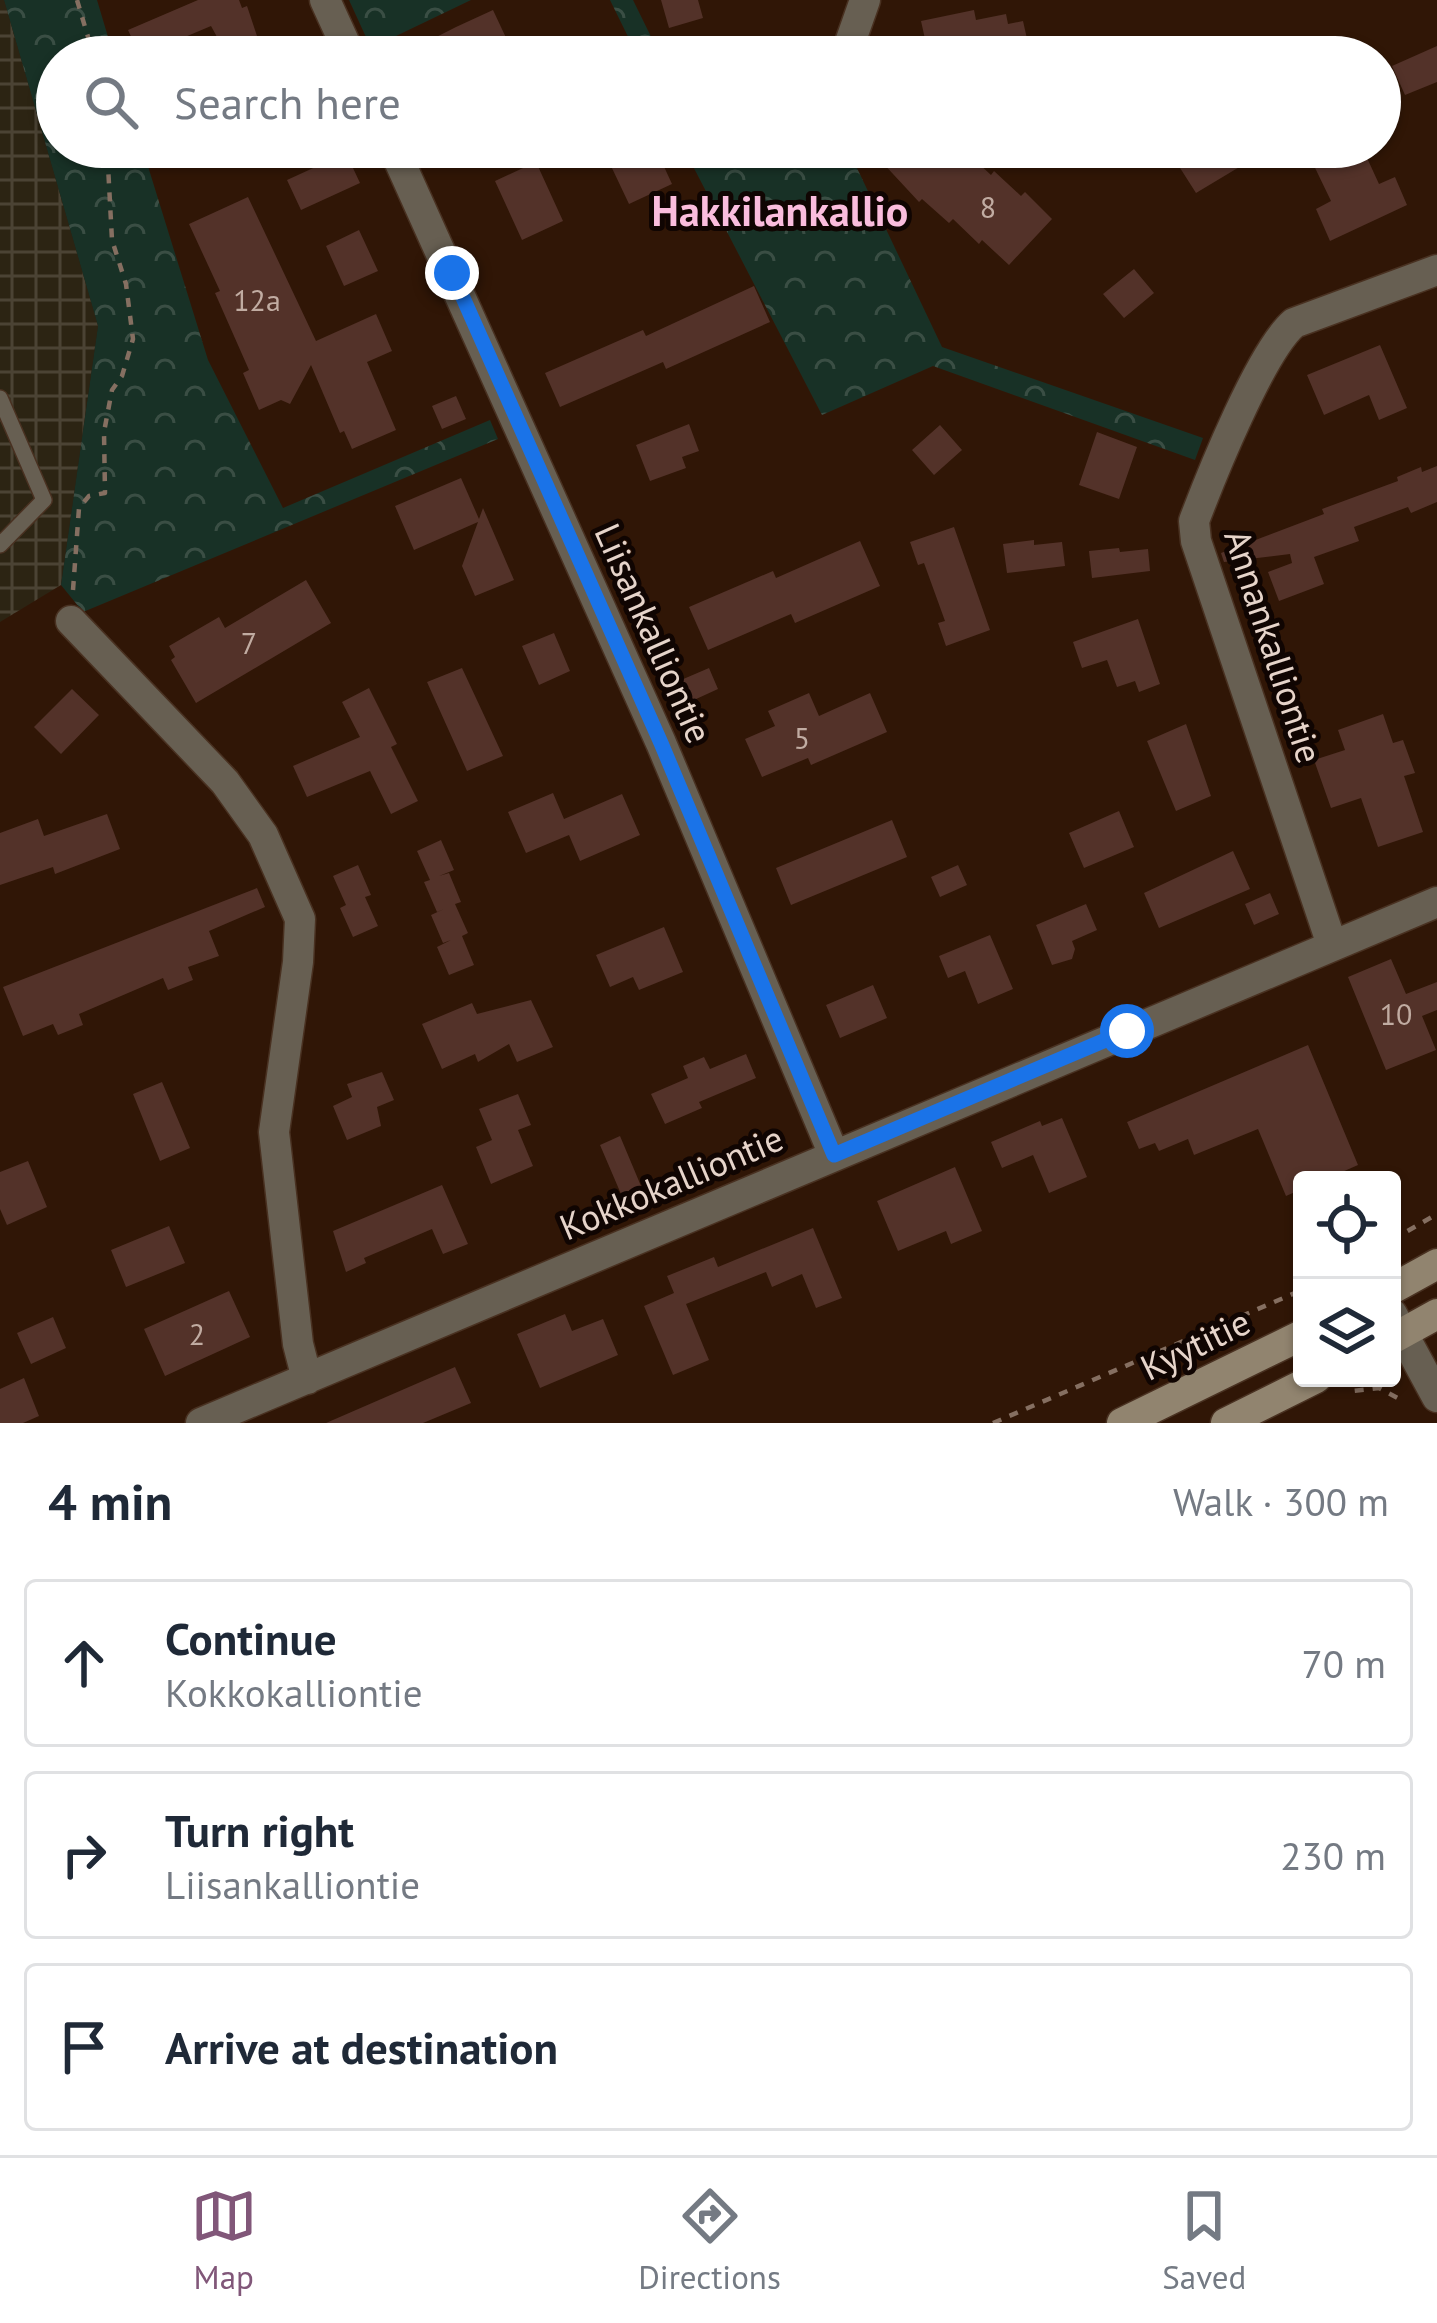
<!DOCTYPE html>
<html lang="en">
<head>
<meta charset="utf-8">
<style>
  body { margin:0; font-family:"PT Sans",sans-serif; background:#f2f2f3; color:#1f2937 }
  .controls { position:absolute; right:36px; bottom:36px; display:grid; overflow:hidden; border-radius:12px; box-shadow:0 3px 9px #0004 }
  .controls button { width:108px; height:108px; display:grid; place-items:center; padding:0; border:0; border-bottom:3px solid #e0e1e3; background:#fff; color:#1f2937; font:60px sans-serif }
  .stop { position:absolute; width:36px; height:36px; margin:-27px; border:9px solid #1a73e8; border-radius:50%; background:#fff }
  .stop.end { background:#1a73e8; border-color:#fff; box-shadow:0 3px 12px #0008 }
  .list { margin:0; padding:0; list-style:none }
  h2 { display:flex; justify-content:space-between; align-items:center; height:156px; margin:0; padding:0 48px; font-size:51px }
  h2 small { font-size:39px; font-weight:400; color:#747a83 }
  .list li { display:grid; grid-template-columns:78px 1fr auto; gap:36px; align-items:center; box-sizing:border-box; height:168px; margin:0 24px 24px; padding:0 24px; border:3px solid #e0e1e3; border-radius:12px }
  .list b { display:block; font-size:45px; white-space:nowrap }
  .list p { margin:0; font-size:39px; white-space:nowrap; color:#747a83 }
  .list em { font-size:39px; font-style:normal; color:#747a83 }
  .icon { flex:none; width:66px; height:66px; fill:none; stroke:currentColor; stroke-width:2; stroke-linecap:round; stroke-linejoin:round }
  .map { position:relative; flex:none; width:1437px; height:1423px; overflow:hidden }
  .search { position:absolute; background:#fff; box-shadow:0 3px 9px #0004; left:36px; right:36px; top:36px; height:132px; display:flex; align-items:center; gap:30px; box-sizing:border-box; padding:0 42px; border-radius:66px; color:#747a83; font-size:45px }
  .sheet { height:732px; background:#fff }
  nav { display:flex; justify-content:space-around; align-items:center; box-sizing:border-box; height:168px; border-top:3px solid #e0e1e3; background:#fff; font-size:33px; color:#747a83 }
  nav a { display:grid; justify-items:center; gap:6px }
  nav .on { color:#815779 }
  .map>svg:first-child { display:block }
  .industrial { fill:url(#industrial-grid) }
  .forest { fill:url(#forest-crowns) }
  .building { fill:#533229 }
  .lines { fill:none; stroke-linecap:round; stroke-linejoin:round }
  .lane-casing { stroke:#493121; stroke-width:18 }
  .street-casing { stroke:#493121; stroke-width:33 }
  .secondary-casing { stroke:#493121; stroke-width:33 }
  .path { stroke:#856f61; stroke-width:4.5; stroke-dasharray:9 9; stroke-linecap:butt }
  .lane { stroke:#675f52; stroke-width:15 }
  .street { stroke:#675f52; stroke-width:30 }
  .secondary { stroke:#91846f; stroke-width:30 }
  .route { stroke:#1a73e8; stroke-width:15 }
  .labels { text-anchor:middle; dominant-baseline:central; stroke-width:10; stroke-linejoin:round; paint-order:stroke }
  .number-label { font-size:30px; fill:#c1aca2 }
  .street-label { font-size:36px; fill:#e6d4ca; stroke:#100502 }
  .quarter-label { font-size:42px; font-weight:bold; fill:#fabddd; stroke:#100502 }
</style>
</head>
<body>
<div class="map">
<svg width="1437" height="1423" viewBox="0 0 1437 1423">
  <defs>
    <pattern id="industrial-grid" width="8" height="8" patternUnits="userSpaceOnUse" patternTransform="scale(3)"><rect width="8" height="8" fill="#2c2413"/><path d="M0 4h8M4 0v8" fill="none" stroke="#4b4334"/></pattern>
    <pattern id="forest-crowns" width="20" height="18" patternUnits="userSpaceOnUse" patternTransform="scale(3)"><rect width="20" height="18" fill="#183126"/><path d="M2 6a3 3 0 1 1 6 0M12 15a3 3 0 1 1 6 0" fill="none" stroke="#3a4e44"/></pattern>
  </defs>
  <rect width="100%" height="100%" fill="#301606"/>
  <path class="industrial" d="M0,0H4L98,326L61,585L0,622Z"/>
  <path class="forest" d="M4,0H97L114,57H57V147H142L208,360L283,508L490,420L498,439L83,612L61,585L98,326Z
    M349,0H471L371,48Z
    M610,0H633L661,57H638Z
    M683,147H706L714,162L745,147H847L942,347L1203,438L1195,460L933,366L822,415Z"/>
  <path class="building" d="M198,0H239L242,8L247,6L264,57H228L211,26L140,56L128,30Z
    M661,0H698L703,18L669,28Z
    M493,10L515,57H397L456,27Z
    M974,10L976,20L1006,14L1008,24L1023,21L1030,52L982,57L980,50L929,57L921,21Z
    M1437,46V82L1405,95L1392,66Z
    M602,147H655L672,184L629,204Z
    M868,147H961L991,175L994,171L1021,196L1025,192L1052,219L1009,265L982,240L979,244L953,219L949,223L922,199L919,202Z
    M1196,147H1229L1241,166L1196,193L1175,160Z
    M1305,147H1362L1379,184L1395,177L1407,205L1330,241L1316,209L1331,201Z
    M346,153L360,183L301,210L287,180Z
    M536,162L563,221L522,240L495,181Z
    M248,197L316,341L376,314L392,351L367,362L396,430L352,449L344,431L340,433L311,365L290,404L281,400L259,410L243,373L249,370L215,293L220,291L189,224Z
    M359,230L378,271L344,286L326,246Z
    M1134,269L1154,293L1124,318L1103,294Z
    M754,286L770,322L666,369L663,362L560,407L545,373L643,330L646,336Z
    M1380,345L1407,408L1379,420L1369,395L1324,415L1307,375Z
    M456,396L466,419L442,429L432,406Z
    M689,424L699,451L682,457L686,468L650,481L636,445Z
    M940,425L962,450L934,475L912,450Z
    M1097,432L1137,447L1119,499L1079,485Z
    M1437,466V502L1411,513L1408,507L1354,527L1359,541L1314,557L1324,584L1279,601L1268,572L1292,563L1290,554L1224,562L1221,553L1324,514L1322,509L1398,481L1397,477L1421,467L1422,472Z
    M461,478L479,519L483,508L514,580L475,596L462,566L478,522L414,550L395,506Z
    M954,527L990,630L946,646L938,623L945,621L924,563L918,565L910,542Z
    M1034,540V545L1062,542L1065,566L1007,573L1003,544Z
    M860,541L880,586L795,623L791,614L708,650L689,607L773,571L776,578Z
    M1119,548L1120,552L1148,549L1150,571L1092,578L1089,551Z
    M306,580L331,623L196,703L171,660L175,657L169,646L219,617L225,628Z
    M1138,619L1160,684L1139,692L1135,681L1117,687L1107,660L1082,668L1073,642Z
    M554,633L570,671L539,685L522,646Z
    M462,668L503,756L467,771L427,682Z
    M709,668L718,689L683,705L674,683Z
    M369,688L397,744L391,747L418,801L391,814L370,771L307,797L293,766L360,737L342,702Z
    M72,689L99,715L61,754L34,727Z
    M809,693L819,716L870,693L887,732L811,765L808,758L762,777L745,739L775,726L768,711Z
    M1383,714L1393,743L1403,740L1415,773L1404,776L1423,832L1378,847L1361,798L1331,808L1314,760L1345,750L1338,730Z
    M1186,724L1211,796L1176,811L1147,741Z
    M553,793L564,819L622,794L640,835L580,861L569,835L526,853L508,812Z
    M1119,811L1134,847L1084,868L1069,833Z
    M107,814L120,849L55,874L53,867L0,885V833L38,819L44,836Z
    M892,820L907,857L791,905L776,868Z
    M441,840L454,870L439,876L449,873L461,902L455,904L468,933L462,936L474,965L449,975L437,947L451,940L443,943L431,915L444,909L437,912L424,882L430,880L417,851Z
    M1233,851L1250,889L1159,928L1144,893Z
    M358,865L371,895L365,897L378,926L353,937L340,908L346,905L333,876Z
    M958,865L967,885L940,897L931,877Z
    M257,888L265,907L209,931L219,956L188,967L193,980L168,990L163,978L79,1014L83,1025L58,1035L53,1024L23,1036L3,987Z
    M1270,893L1279,914L1254,925L1245,904Z
    M1086,904L1097,930L1072,941L1075,949L1072,959L1052,965L1036,925Z
    M664,927L683,972L639,990L633,977L610,987L596,955Z
    M990,935L1013,989L978,1004L965,971L948,978L939,956Z
    M1391,959L1406,994L1437,982V1010L1422,1016L1436,1050L1386,1070L1348,977Z
    M873,985L887,1018L840,1038L826,1005Z
    M531,1000L553,1047L517,1062L509,1044L478,1062L475,1054L442,1069L422,1024L472,1003L477,1014Z
    M1308,1045L1358,1165L1324,1180H1302V1189L1286,1196L1258,1129L1194,1155L1188,1139L1159,1151L1155,1143L1139,1149L1127,1122Z
    M746,1054L756,1078L699,1102L702,1108L665,1124L651,1094L688,1078L683,1066L704,1057L710,1069Z
    M382,1072L394,1100L377,1107L381,1126L347,1140L333,1106L352,1097L347,1084Z
    M162,1082L190,1148L160,1161L133,1094Z
    M518,1094L531,1125L518,1130L533,1166L491,1184L476,1147L492,1140L479,1109Z
    M1062,1118L1087,1177L1049,1193L1033,1155L1002,1168L991,1142L1040,1121L1042,1126Z
    M620,1136L641,1186L621,1194L600,1145Z
    M28,1161L47,1207L7,1225L0,1209V1172Z
    M955,1167L982,1231L951,1244L946,1231L898,1251L877,1201Z
    M442,1185L468,1244L443,1254L432,1229L364,1258L366,1263L346,1272L333,1231Z
    M169,1226L185,1263L126,1287L111,1250Z
    M813,1228L842,1298L816,1308L802,1274L772,1287L766,1272L686,1304L709,1360L673,1375L644,1306L674,1293L667,1276L714,1257L718,1267Z
    M229,1291L250,1337L165,1376L144,1329Z
    M565,1314L572,1331L603,1319L618,1355L540,1388L517,1334Z
    M53,1317L66,1348L31,1364L17,1333Z
    M455,1367L471,1403L423,1423H326Z
    M24,1378L39,1416L23,1423H0V1389Z"/>
  <g class="lines">
    <g class="lane-casing">
      <path id="lane" d="M0,398L44,500L0,545"/>
    </g>
    <g class="street-casing">
      <path id="street" d="M325,0L351,57
        M845,57L865,0
        M393,147L661,743L834,1155
        M71,621L225,782L263,835L300,919L298,962L274,1132L298,1344L307,1379
        M1332,945L1196,541L1194,521C1211,476 1261,351 1294,323L1437,270
        M1392,1314L1437,1397
        M201,1423L1437,902"/>
    </g>
    <g class="secondary-casing">
      <path id="secondary" d="M1392,1289L1437,1264
        M1392,1339L1437,1314
        M1122,1423L1302,1335
        M1226,1423L1316,1378"/>
    </g>
    <path class="path" d="M77,0L94,57
      M73,590L79,508L89,496L105,493L104,432L112,390L122,376L133,339L126,284L112,240L107,147
      M1392,1240L1437,1214
      M1344,1378L1352,1391L1379,1388L1405,1402
      M993,1423L1302,1290"/>
    <use href="#lane" class="lane"/>
    <use href="#street" class="street"/>
    <use href="#secondary" class="secondary"/>
  </g>
  <g class="lines">
    <path class="route" d="M452,273L661,743L834,1155L1127,1031"/>
  </g>
  <g class="labels">
    <g class="number-label">
      <text x="988" y="206">8</text>
      <text x="257" y="299">12a</text>
      <text x="249" y="642">7</text>
      <text x="802" y="737">5</text>
      <text x="1396" y="1013">10</text>
      <text x="197" y="1333">2</text>
    </g>
    <g class="street-label">
      <text transform="translate(654 633) rotate(66)">Liisankalliontie</text>
      <text transform="translate(1274 646) rotate(72)">Annankalliontie</text>
      <text transform="translate(671 1182) rotate(-23)">Kokkokalliontie</text>
      <text transform="translate(1195 1344) rotate(-26)">Kyytitie</text>
    </g>
    <g class="quarter-label">
      <text x="780" y="210">Hakkilankallio</text>
    </g>
  </g>
</svg>
<div class="controls">
<button><svg class="icon" aria-label="locate" viewBox="0 0 24 24"><circle cx="12" cy="12" r="6"/><path d="M12 2v4M12 18v4M2 12h4M18 12h4"/></svg></button>
<button><svg class="icon" aria-label="layers" viewBox="0 0 24 24"><path d="M12 4l9 5-9 5-9-5zM3 14l9 5 9-5"/></svg></button>
</div>
<div class="stop" style="left:1127px;top:1031px"></div>
<div class="stop end" style="left:452px;top:273px"></div>
<div class="search"><svg class="icon" aria-label="search" viewBox="0 0 24 24"><circle cx="10" cy="10" r="6"/><path d="M15 15l6 6"/></svg>Search here</div>
</div>
<section class="sheet">
<h2>4 min<small>Walk · 300 m</small></h2>
<ul class="list">
<li><svg class="icon" aria-label="ahead" viewBox="0 0 24 24"><path d="M12 20V5M6 11l6-6 6 6"/></svg><div><b>Continue</b><p>Kokkokalliontie</p></div><em>70 m</em></li>
<li><svg class="icon" aria-label="right" viewBox="0 0 24 24"><path d="M7 20v-9h11M14 6l5 5-5 5"/></svg><div><b>Turn right</b><p>Liisankalliontie</p></div><em>230 m</em></li>
<li><svg class="icon" aria-label="arrive" viewBox="0 0 24 24"><path d="M6 21V4h12l-3 4 3 4H6"/></svg><div><b>Arrive at destination</b></div></li>
</ul>
</section>
<nav>
<a class="on"><svg class="icon" aria-label="map" viewBox="0 0 24 24"><path d="M3 6l6-2 6 2 6-2v14l-6 2-6-2-6 2zM9 4v14M15 6v14"/></svg>Map</a>
<a><svg class="icon" aria-label="directions" viewBox="0 0 24 24"><path d="M12 3l9 9-9 9-9-9zM9 14v-3h6M13 9l2 2-2 2"/></svg>Directions</a>
<a><svg class="icon" aria-label="saved" viewBox="0 0 24 24"><path d="M7 4h10v16l-5-4-5 4z"/></svg>Saved</a>
</nav>
</body>
</html>
